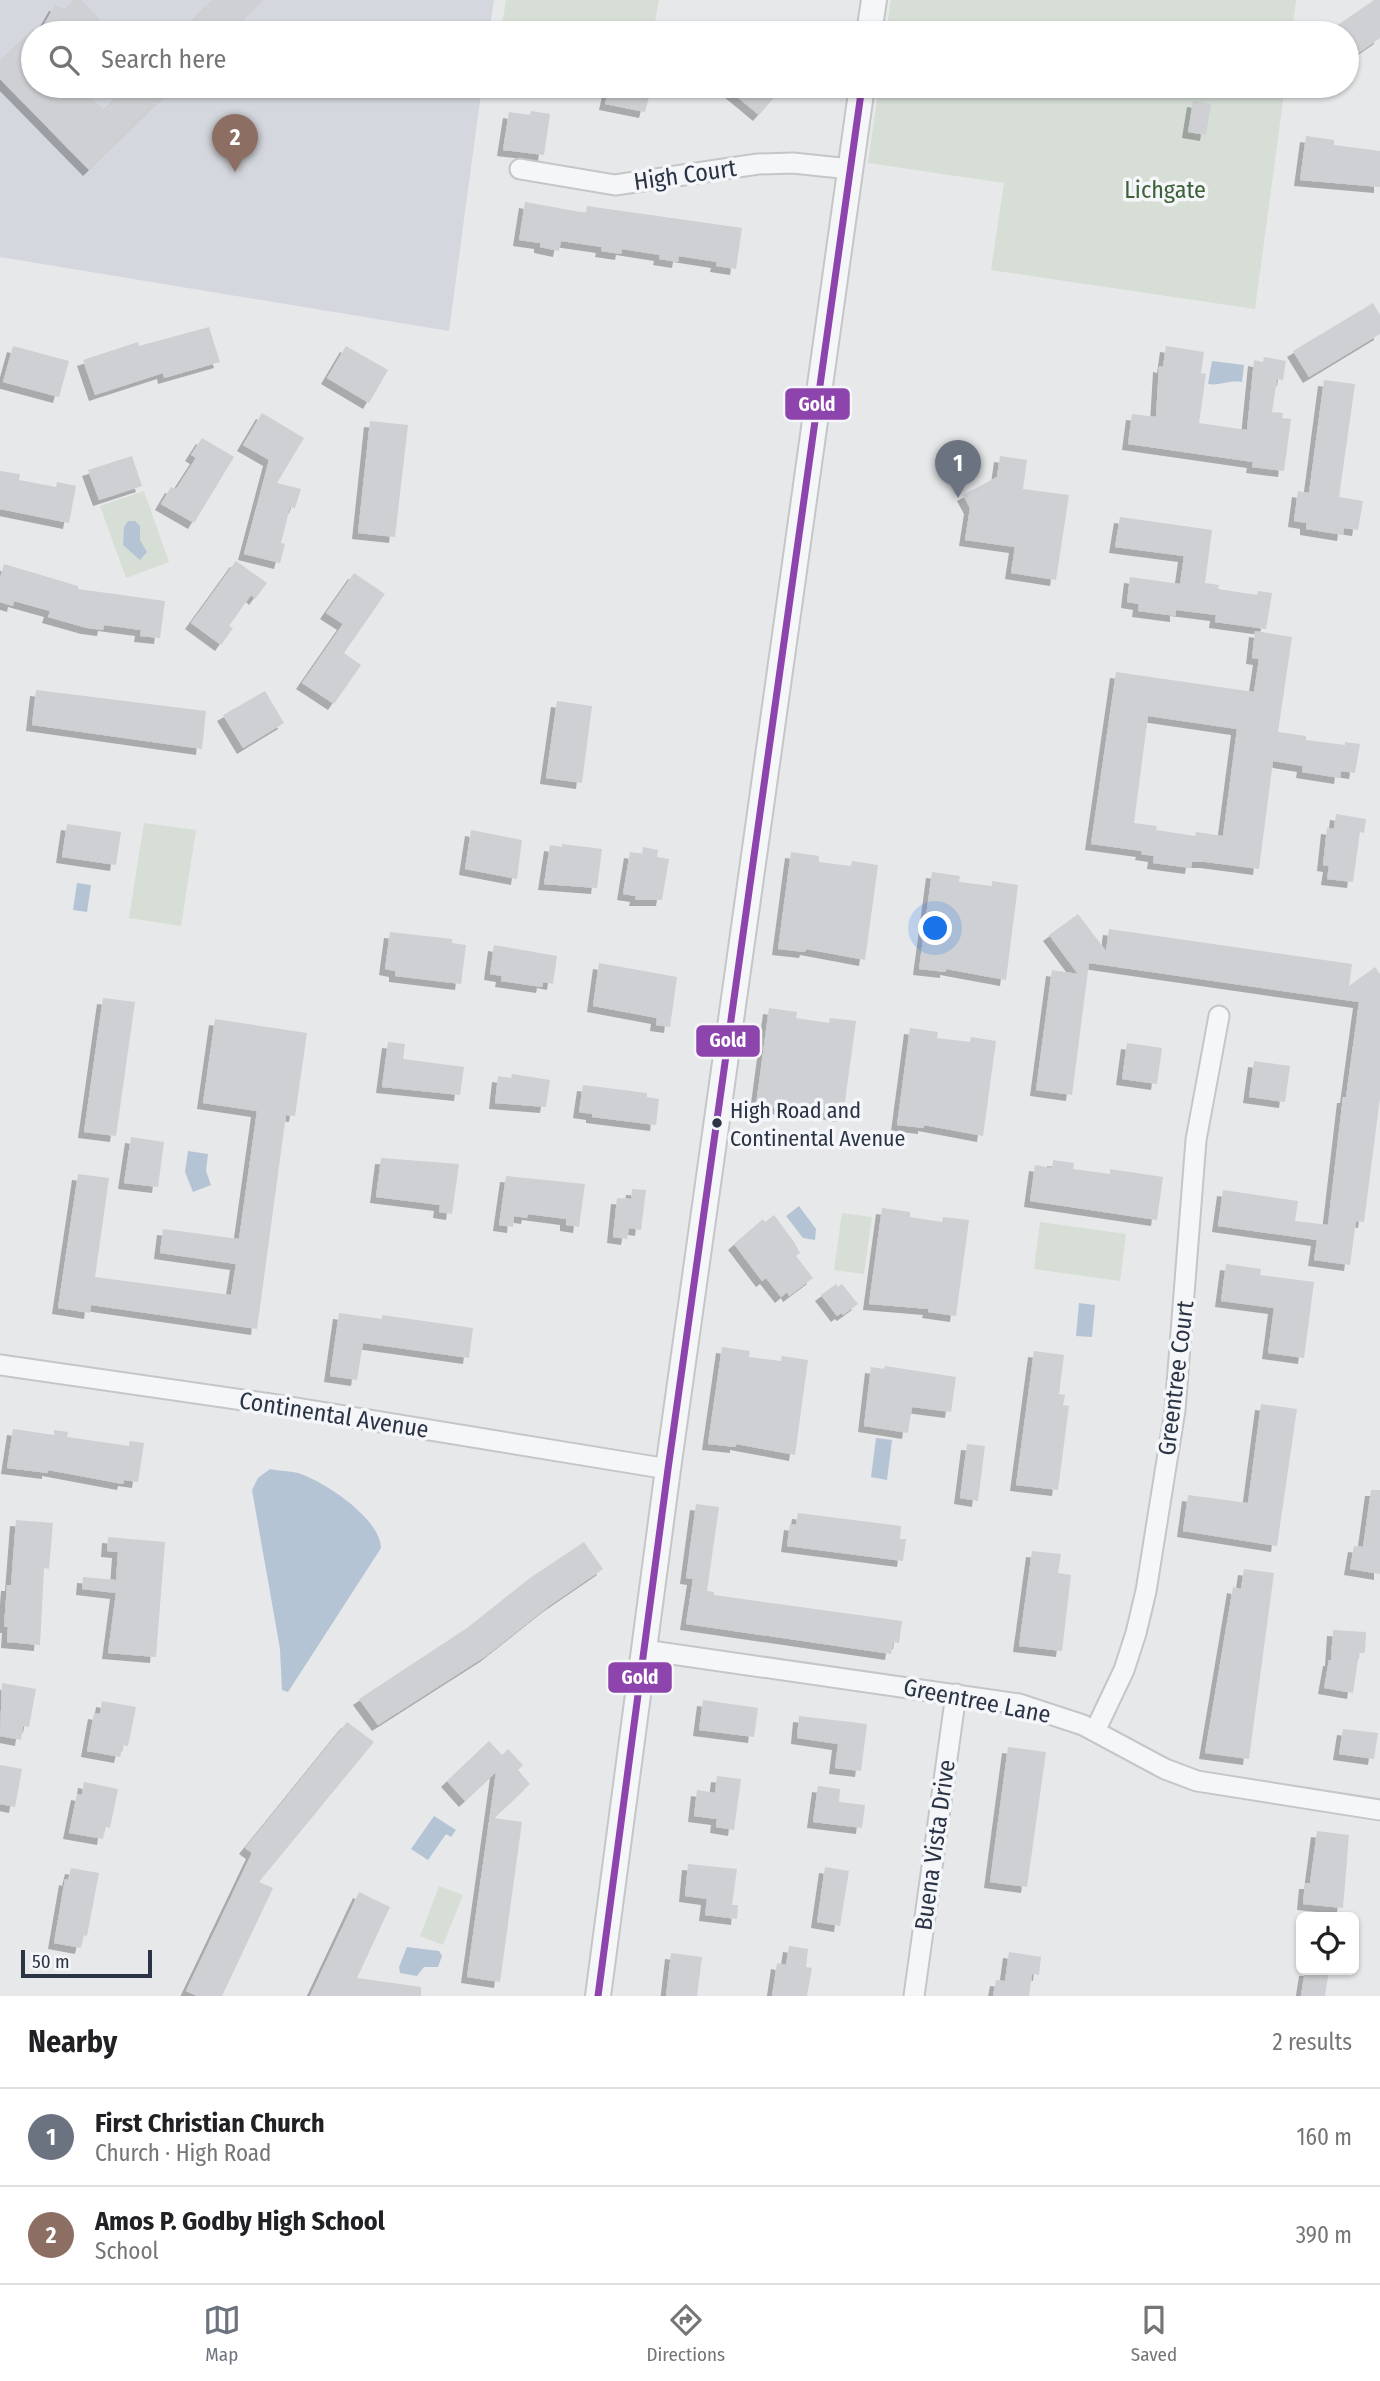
<!DOCTYPE html>
<html lang="en">
<head>
<meta charset="utf-8">
<style>
  body { margin:0; font-family:"Fira Sans Condensed",sans-serif; background:#f6f6f6; color:#202124 }
  .controls { position:absolute; right:21px; bottom:21px; display:grid; overflow:hidden; border-radius:10px; box-shadow:0 2px 5px #0004 }
  .controls button { width:63px; height:63px; display:grid; place-items:center; padding:0; border:0; border-bottom:2px solid #e0e0e0; background:#fff; color:#202124; font:35px sans-serif }
  .scale { position:absolute; left:21px; bottom:18px; width:131px; box-sizing:border-box; padding-left:7px; border:4px solid #2b3445; border-top:0; font-size:19px; line-height:24px; white-space:nowrap; color:#2b3445; -webkit-text-stroke:5px #f4f6f9; paint-order:stroke }
  .you { position:absolute; left:936px; top:929px; width:24px; height:24px; margin:-18px; border:5px solid #fff; border-radius:50%; background:#1a73e8; box-shadow:0 0 0 10px #1a73e833 }
  .badge { display:grid; place-items:center; width:46px; height:46px; border-radius:50%; background:#6c737f; color:#fff; font-size:23px; font-weight:700 }
  .pin { position:absolute; translate:-50% -58px; filter:drop-shadow(0 2px 4px #0008) }
  .pin::after { content:''; position:absolute; top:37px; width:24px; height:21px; background:inherit; clip-path:polygon(0 0,100% 0,50% 100%) }
  .list { margin:0; padding:0; list-style:none }
  h2 { display:flex; justify-content:space-between; align-items:center; height:91px; margin:0; padding:0 28px; font-size:30px }
  h2 small { font-size:23px; font-weight:400; color:#757577 }
  .list li { display:grid; grid-template-columns:46px 1fr auto; gap:21px; align-items:center; box-sizing:border-box; height:98px; padding:0 28px; border-top:2px solid #e0e0e0 }
  .list b { display:block; font-size:26px; white-space:nowrap }
  .list p { margin:0; font-size:23px; white-space:nowrap; color:#757577 }
  .list em { font-size:23px; font-style:normal; color:#757577 }
  .icon { flex:none; width:38px; height:38px; fill:none; stroke:currentColor; stroke-width:2; stroke-linecap:round; stroke-linejoin:round }
  .map { position:relative; flex:none; width:1380px; height:1996px; overflow:hidden }
  .search { position:absolute; background:#fff; box-shadow:0 2px 5px #0004; left:21px; right:21px; top:21px; height:77px; display:flex; align-items:center; gap:18px; box-sizing:border-box; padding:0 24px; border-radius:38px; color:#757577; font-size:26px }
  .sheet { height:287px; background:#fff }
  nav { display:flex; justify-content:space-around; align-items:center; box-sizing:border-box; height:98px; border-top:2px solid #e0e0e0; background:#fff; font-size:19px; color:#757577 }
  nav a { display:grid; justify-items:center; gap:4px }
  nav .on { color:#6c737f }
  .map>svg:first-child { display:block }
  .built { fill:#d4d7dd }
  .green { fill:#d6ded6 }
  .water { fill:#b4c4d5 }
  .building { fill:#ced0d3; fill-rule:evenodd; filter:url(#shadow) }
  .lines { fill:none; stroke-linecap:round; stroke-linejoin:round }
  .minor-casing { stroke:#c4c6c8; stroke-width:23 }
  .tertiary-casing { stroke:#c4c6c8; stroke-width:28 }
  .minor { stroke:#f5f6f7; stroke-width:19 }
  .tertiary { stroke:#f5f6f7; stroke-width:24 }
  .bus-1-casing { stroke:#f4f6f9; stroke-width:12 }
  .bus-1 { stroke:#8e44ad; stroke-width:7 }
  .bus-dot { fill:#2b3445; stroke:#f4f6f9; stroke-width:2.5 }
  .labels { text-anchor:middle; dominant-baseline:central; stroke-width:7; stroke-linejoin:round; paint-order:stroke }
  .bus-label { font-size:22px; fill:#2b3445; stroke:#f4f6f9; text-anchor:start }
  .street-label { font-size:24px; fill:#2b3445; stroke:#f4f6f9 }
  .park-label { font-size:24px; fill:#3f6138; stroke:#f4f6f9 }
  .line-badge { stroke:#f4f6f9; stroke-width:2.5 }
  .badge-label { font-size:19px; text-anchor:middle; font-weight:bold; fill:#fff }
</style>
</head>
<body>
<div class="map">
<svg width="1380" height="1996" viewBox="0 0 1380 1996">
  <defs>
    <filter id="shadow"><feDropShadow dx="-6" dy="6" stdDeviation="0" flood-color="#0004"/></filter>
  </defs>
  <rect width="100%" height="100%" fill="#e6e8ea"/>
  <path class="built" d="M0,0H494L489,33H33V86H482L449,331L0,257Z"/>
  <path class="green" d="M506,0H659L653,33H606L502,25Z
    M891,0H1296L1292,33H886Z
    M879,86H1285L1255,309L991,270L1004,183L868,163Z
    M144,491L169,562L126,578L100,506Z
    M144,823L196,830L181,926L129,918Z
    M842,1213L872,1217L864,1274L834,1270Z
    M1040,1222L1126,1234L1120,1281L1034,1269Z
    M439,1886L463,1895L443,1945L420,1936Z"/>
  <path class="water" d="M1212,361L1244,365L1242,382C1227,380 1220,386 1208,384Z
    M128,521H135L140,526V540L147,552L140,560L123,545L124,527Z
    M77,883L91,885L87,912L73,910Z
    M188,1151L208,1154L206,1171L211,1185L193,1192L185,1172Z
    M799,1206L816,1229L815,1240L803,1238L786,1216Z
    M1079,1303L1095,1305L1092,1337L1076,1336Z
    M876,1438L892,1440L887,1480L871,1477Z
    M270,1469C279,1471 289,1471 298,1473C325,1482 380,1518 381,1548L288,1692L282,1690L280,1649L252,1490L258,1478Z
    M434,1816L456,1830L451,1837L446,1834L428,1860L411,1849Z
    M407,1947L439,1951L442,1956L438,1967H424L417,1976L400,1973L399,1967Z"/>
  <path class="building" d="M74,0H81L113,33H39L55,5L65,9Z
    M212,0H263L230,33H178Z
    M1374,0H1380V38L1347,61V33H1326Z
    M33,29V86H79L104,110L127,86H175L89,170L0,79V61Z
    M609,86H652L645,112L605,104Z
    M724,86H784L759,115Z
    M1193,101L1211,104L1206,135L1188,132Z
    M531,111L550,114L544,155L503,150L509,112L530,115Z
    M1306,136L1334,140V145L1380,151V187L1300,180Z
    M525,202L586,213L587,206L742,228L736,269L716,266L717,262L679,256L678,262L659,259L660,255L622,249L621,254L601,251L602,247L561,241L559,251L540,247V243L519,240Z
    M1373,303L1380,315V334L1309,377L1293,351Z
    M209,327L220,362L164,378L163,373L95,395L83,360L138,342L139,346Z
    M13,346L69,361L59,397L3,382Z
    M346,346L388,370L369,403L327,378Z
    M1166,346L1204,352L1201,373L1206,374L1199,423L1247,430L1254,360L1263,362L1264,357L1286,361L1283,380L1277,379L1272,412L1283,413L1282,418L1291,419L1284,471L1252,467L1253,462L1128,444L1132,414L1156,417L1159,366L1163,367Z
    M1324,380L1355,384L1339,497L1363,501L1358,530L1344,528L1343,535L1306,529V523L1294,521L1298,491L1309,493Z
    M262,413L304,438L277,483L301,489L295,508L290,507L281,543L285,544L280,563L244,554L269,460L243,445Z
    M370,421L408,425L395,537L358,533Z
    M202,438L234,457L194,523L161,504L171,487L176,489L196,458L191,455Z
    M132,456L142,486L99,500L88,470Z
    M1000,456L1027,460L1023,489L1069,495L1056,580L1011,573L1015,547L965,540L970,508L963,495L997,477Z
    M0,471L20,474L19,480L56,487L57,482L76,486L69,523L0,509Z
    M1120,517L1212,530L1205,583L1219,585L1218,589L1257,595L1258,591L1272,593L1266,629L1215,622L1216,615L1176,610V616L1138,611L1139,604L1127,602L1130,577L1180,584L1184,556L1115,547Z
    M236,561L267,583L255,599L251,595L229,626L233,628L221,645L191,623Z
    M4,564L78,586V589L165,601L160,638L140,636L141,630L104,625L103,630L87,628L48,617L50,611L14,601L13,606L0,602V578Z
    M354,573L385,594L344,653L361,665L334,704L302,683L343,624L326,613Z
    M1255,631L1292,637L1278,732L1306,736V740L1345,745V742L1360,744L1355,773L1341,771L1340,778L1302,772L1303,766L1273,761L1259,869L1206,862H1192L1191,868L1153,863L1154,856L1141,854L1142,851L1091,844L1116,672L1254,692L1259,659L1252,658ZM1148,716L1237,729L1223,836L1196,832L1195,836L1156,830L1157,826L1134,823Z
    M36,690L206,711L202,749L32,725Z
    M265,691L284,723L243,748L223,715Z
    M557,701L592,706L582,783L546,778Z
    M1336,814L1366,819L1364,833L1360,832L1353,882L1327,879L1329,866L1323,865L1327,828L1334,829Z
    M67,824L121,832L116,865L62,857Z
    M471,830L522,840L517,879L465,869Z
    M562,844L602,849L597,888L544,884L550,845L562,847Z
    M643,847L658,850L657,857L669,859L662,900H635L636,896L623,894L630,852L642,854Z
    M791,852L819,856V862L851,866L852,861L878,865L865,960L806,949L805,952L778,949Z
    M932,872L960,876L959,882L992,886V881L1018,885L1006,980L946,969V972L919,969Z
    M1078,914L1106,951L1109,929L1352,964L1349,986L1375,967L1380,974V1098L1364,1222L1356,1221L1350,1265L1314,1260L1317,1240L1218,1226L1223,1190L1298,1201L1295,1221L1328,1225L1343,1097H1346L1359,1002L1089,963L1072,1095L1036,1090L1052,970L1078,974L1049,935Z
    M390,932L452,939V943L466,945L461,984L395,976V971L385,969Z
    M494,945L557,956L553,984L543,982L542,987L501,981L502,976L490,974Z
    M599,963L677,977L670,1027L656,1025L657,1018L593,1006Z
    M103,998L135,1002L116,1136L84,1132Z
    M769,1008L797,1012L796,1018L829,1023L830,1018L856,1021L843,1116L784,1106L783,1109L756,1105Z
    M215,1019L307,1033L295,1116L286,1115L257,1329L91,1305L90,1313L58,1308L78,1174L109,1178L95,1277L231,1295L236,1264L160,1253L163,1229L239,1239L257,1111L203,1103Z
    M910,1028L938,1032L937,1038L970,1042L971,1037L996,1041L983,1136L924,1125V1128L897,1125Z
    M388,1042L405,1044L403,1059L464,1067L460,1095L382,1087Z
    M1127,1043L1162,1048L1157,1084L1122,1079Z
    M1254,1061L1290,1066L1285,1102L1249,1097Z
    M512,1074L550,1080L546,1107L495,1103L498,1076L511,1078Z
    M583,1085L647,1093V1097L659,1099L656,1125L592,1117V1114L579,1112Z
    M131,1137L164,1142L158,1187L124,1183Z
    M381,1158L459,1164L452,1214L439,1212L440,1205L376,1197Z
    M1053,1160L1074,1163L1073,1169L1110,1174V1169L1163,1177L1157,1220L1030,1201L1035,1165L1052,1168Z
    M506,1176L585,1184L579,1227L566,1225V1219L528,1214L527,1218L514,1216L513,1227L499,1225Z
    M632,1189L646,1190L641,1230L629,1228L627,1239L613,1237L617,1198L631,1199Z
    M882,1208L910,1212V1217L942,1222L943,1217L969,1220L956,1316L928,1312L929,1309L869,1304Z
    M774,1215L794,1242L800,1253L796,1256L813,1278L789,1296L787,1292L781,1297L766,1278L762,1281L734,1244L763,1219L765,1222Z
    M1226,1264L1261,1269L1260,1275L1314,1282L1304,1358L1268,1353L1274,1308L1221,1301Z
    M836,1284L838,1287L842,1284L858,1304L843,1315L841,1313L837,1316L821,1295Z
    M339,1313L382,1319V1315L473,1328L469,1358L363,1343L357,1380L330,1376Z
    M722,1347L750,1351L749,1357L781,1361L782,1356L808,1360L795,1455L736,1444V1447L708,1444Z
    M1034,1351L1064,1355L1059,1394L1065,1395L1063,1405L1069,1406L1058,1490L1016,1485Z
    M885,1366L956,1377L951,1412L912,1407L908,1433L864,1426L871,1367L884,1369Z
    M1261,1404L1297,1409L1277,1546L1183,1531L1188,1495L1248,1503Z
    M13,1429L54,1435V1430L68,1432L67,1437L129,1446L130,1441L144,1443L138,1482L124,1480L123,1484L48,1470V1473L7,1468Z
    M967,1444L985,1446L978,1501L960,1498Z
    M1371,1490H1380V1574L1350,1569L1354,1546L1363,1547Z
    M696,1504L719,1507L707,1591L714,1592V1595L902,1621L899,1643L893,1642L891,1654L686,1624L693,1579L686,1578Z
    M798,1513L901,1526L900,1539H906L903,1561L787,1546L790,1524L796,1525Z
    M16,1520L53,1523L49,1569L44,1568L40,1645L7,1642L8,1627H4L7,1585H11Z
    M108,1537L165,1542L156,1657L108,1653L116,1593L82,1589L83,1577L116,1580L118,1552L107,1551Z
    M584,1542L603,1569L549,1606L486,1656L378,1725L359,1699L467,1628L530,1578Z
    M1032,1551L1061,1554L1058,1573L1071,1575L1062,1651L1019,1646Z
    M1244,1569L1274,1573L1249,1759L1205,1753L1233,1587L1241,1589Z
    M1333,1630L1366,1632L1365,1653H1359L1353,1693L1324,1688L1329,1660H1331Z
    M2,1683L36,1689L29,1727L23,1726L21,1740L0,1736Z
    M703,1700L758,1708L754,1737L699,1730Z
    M102,1701L136,1707L128,1746L123,1745L120,1757L87,1751L94,1713L100,1714Z
    M799,1716L867,1724L861,1771L835,1768L838,1744L797,1738Z
    M347,1722L374,1742L259,1882L273,1888L222,1996H197L186,1991L252,1853L245,1848Z
    M1343,1729L1378,1733L1374,1759L1339,1754Z
    M489,1741L502,1755L508,1749L523,1765L518,1770L530,1784L494,1818L522,1822L500,1982L467,1977L496,1772L465,1801L447,1781Z
    M1008,1747L1046,1752L1027,1887L990,1882Z
    M0,1765L22,1769L15,1807L0,1804Z
    M717,1776L741,1779L734,1830L716,1827L717,1819L694,1816L697,1790L715,1793Z
    M84,1782L118,1789L110,1828L105,1826L103,1839L69,1833L77,1794L82,1795Z
    M818,1786L840,1789L839,1802L865,1805L862,1828L813,1822Z
    M1317,1831L1349,1835L1343,1908L1303,1904L1305,1883H1310Z
    M688,1864L737,1869L732,1905H738L737,1919L705,1915L707,1899L685,1896Z
    M825,1867L849,1871L840,1926L817,1922Z
    M71,1868L99,1873L87,1936L84,1935L81,1948L54,1943L65,1879L68,1880Z
    M359,1892L390,1907L357,1978L421,1987V1996H310Z
    M789,1946L808,1949L806,1967L812,1968L807,1996H772L777,1963L786,1965Z
    M1009,1952L1041,1957L1039,1975L1032,1974L1029,1996H993L996,1980L1005,1981Z
    M671,1953L702,1957L697,1996H666Z
    M1305,1970H1329L1325,1996H1301Z"/>
  <g class="lines">
    <g class="minor-casing">
      <path id="minor" d="M520,169L615,185L758,164L793,163L850,169
        M0,1365L271,1404L668,1469
        M644,1650L1019,1704L1083,1725L1165,1769L1197,1781L1380,1810
        M1095,1731L1124,1670L1136,1633L1146,1591L1175,1410L1196,1140L1219,1016
        M914,1996L956,1694"/>
    </g>
    <g class="tertiary-casing">
      <path id="tertiary" d="M869,33L874,0
        M598,1996L668,1469L862,86"/>
    </g>
    <use href="#minor" class="minor"/>
    <use href="#tertiary" class="tertiary"/>
    <g class="bus-1-casing">
      <path id="bus-1" d="M598,1996L668,1469L862,86"/>
    </g>
    <use href="#bus-1" class="bus-1"/>
  </g>
  <circle class="bus-dot" cx="717" cy="1123" r="6"/>
  <g class="labels">
    <g class="bus-label">
      <text x="730" y="1110">High Road and<tspan x="730" dy="28">Continental Avenue</tspan></text>
    </g>
    <g class="street-label">
      <text transform="translate(685 175) rotate(-8)">High Court</text>
      <text transform="translate(1176 1378) rotate(-83)">Greentree Court</text>
      <text transform="translate(334 1415) rotate(9)">Continental Avenue</text>
      <text transform="translate(977 1701) rotate(11)">Greentree Lane</text>
      <text transform="translate(935 1845) rotate(-82)">Buena Vista Drive</text>
    </g>
    <g class="park-label">
      <text x="1165" y="190">Lichgate</text>
    </g>
  </g>
  <g class="line-badge">
    <rect x="784" y="387" width="67" height="34" rx="7" fill="#8e44ad"/>
    <rect x="695" y="1024" width="66" height="34" rx="7" fill="#8e44ad"/>
    <rect x="607" y="1661" width="66" height="33" rx="7" fill="#8e44ad"/>
  </g>
  <g class="badge-label">
    <text x="817" y="411">Gold</text>
    <text x="728" y="1047">Gold</text>
    <text x="640" y="1684">Gold</text>
  </g>
</svg>
<div class="controls">
<button><svg class="icon" aria-label="locate" viewBox="0 0 24 24"><circle cx="12" cy="12" r="6"/><path d="M12 2v4M12 18v4M2 12h4M18 12h4"/></svg></button>
</div>
<div class="scale">50 m</div>
<div class="you"></div>
<div class="pin badge" style="left:958px;top:498px;background:#6b7280">1</div>
<div class="pin badge" style="left:235px;top:172px;background:#8d6e63">2</div>
<div class="search"><svg class="icon" aria-label="search" viewBox="0 0 24 24"><circle cx="10" cy="10" r="6"/><path d="M15 15l6 6"/></svg>Search here</div>
</div>
<section class="sheet">
<h2>Nearby<small>2 results</small></h2>
<ul class="list">
<li><span class="badge" style="background:#6b7280">1</span><div><b>First Christian Church</b><p>Church · High Road</p></div><em>160 m</em></li>
<li><span class="badge" style="background:#8d6e63">2</span><div><b>Amos P. Godby High School</b><p>School</p></div><em>390 m</em></li>
</ul>
</section>
<nav>
<a class="on"><svg class="icon" aria-label="map" viewBox="0 0 24 24"><path d="M3 6l6-2 6 2 6-2v14l-6 2-6-2-6 2zM9 4v14M15 6v14"/></svg>Map</a>
<a><svg class="icon" aria-label="directions" viewBox="0 0 24 24"><path d="M12 3l9 9-9 9-9-9zM9 14v-3h6M13 9l2 2-2 2"/></svg>Directions</a>
<a><svg class="icon" aria-label="saved" viewBox="0 0 24 24"><path d="M7 4h10v16l-5-4-5 4z"/></svg>Saved</a>
</nav>
</body>
</html>
